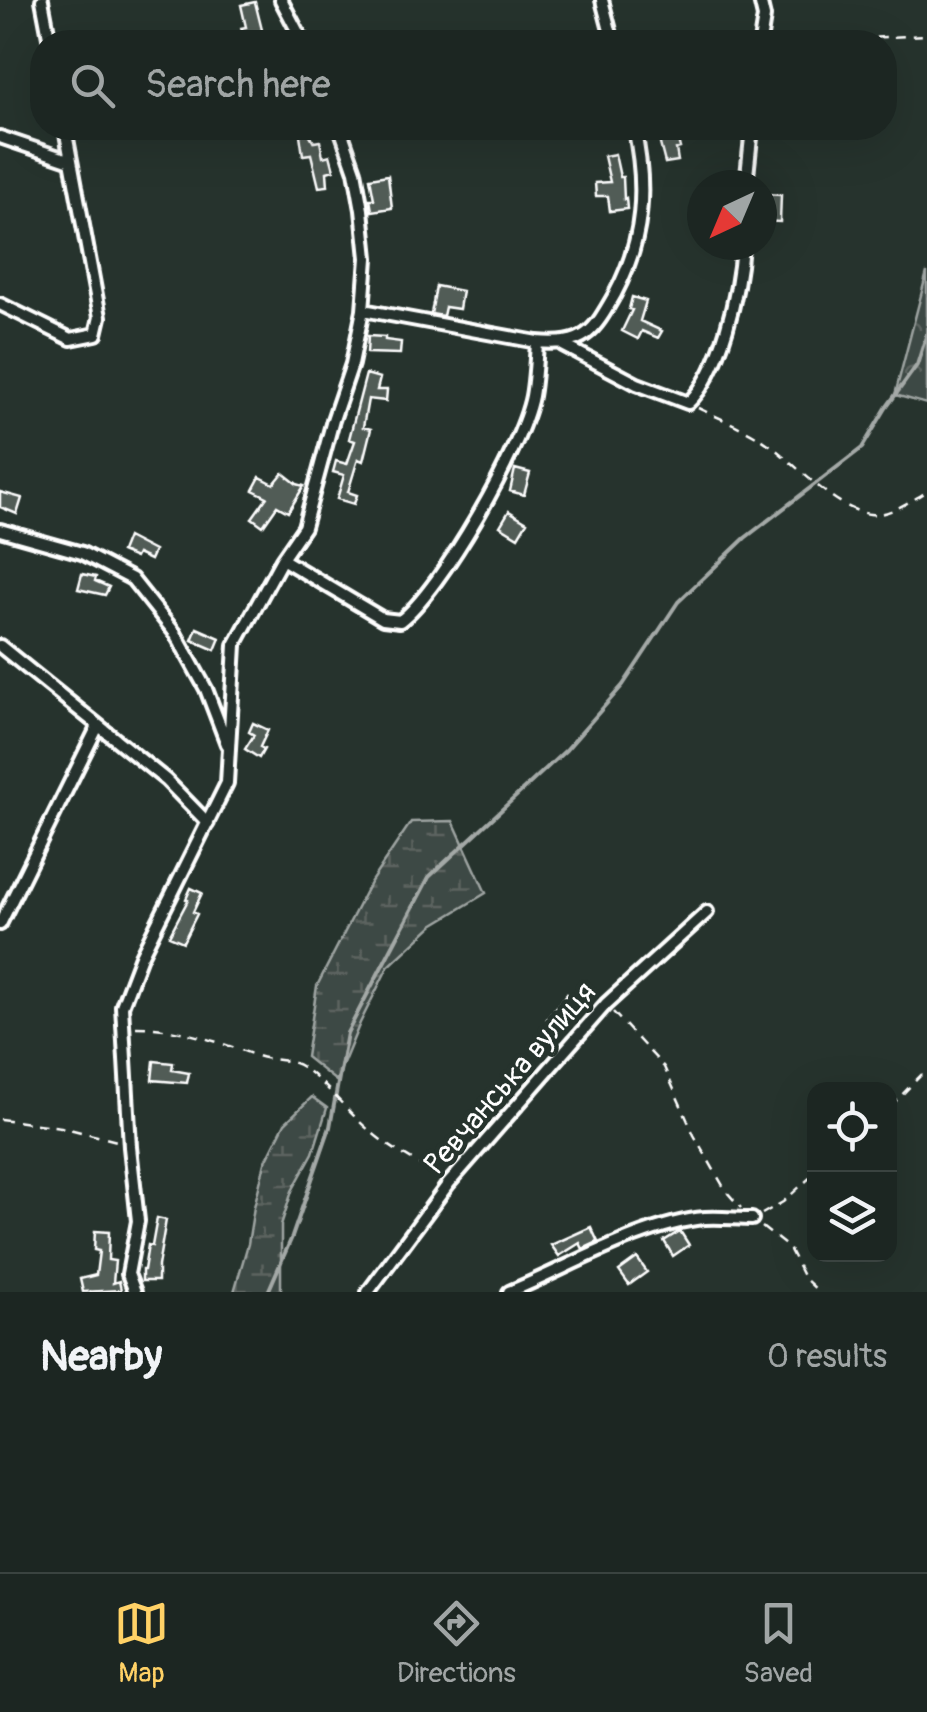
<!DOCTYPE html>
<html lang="en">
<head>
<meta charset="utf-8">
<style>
  body { margin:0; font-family:Pangolin,sans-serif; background:#29322f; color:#f1f3f6 }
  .controls { position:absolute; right:30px; bottom:30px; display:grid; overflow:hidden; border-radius:20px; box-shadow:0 10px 40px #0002 }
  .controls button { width:90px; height:90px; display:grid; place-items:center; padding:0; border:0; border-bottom:2px solid #3a4340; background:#1c2622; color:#f1f3f6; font:50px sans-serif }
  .compass { position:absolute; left:687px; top:170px; width:90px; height:90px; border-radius:50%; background:#1c2622; box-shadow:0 10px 40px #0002; rotate:224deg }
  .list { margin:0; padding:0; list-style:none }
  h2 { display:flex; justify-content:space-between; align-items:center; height:130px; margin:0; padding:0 40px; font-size:42px }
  h2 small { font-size:32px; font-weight:400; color:#a0a5a5 }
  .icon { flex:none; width:55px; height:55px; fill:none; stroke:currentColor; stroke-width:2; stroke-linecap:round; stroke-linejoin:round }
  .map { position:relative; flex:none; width:927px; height:1292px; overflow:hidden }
  .search { position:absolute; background:#1c2622; box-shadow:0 10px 40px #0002; left:30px; right:30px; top:30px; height:110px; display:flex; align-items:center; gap:25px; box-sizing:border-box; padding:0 35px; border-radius:40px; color:#a0a5a5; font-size:38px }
  .sheet { height:280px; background:#1c2622 }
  nav { display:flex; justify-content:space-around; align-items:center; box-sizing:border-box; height:140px; border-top:2px solid #3a4340; background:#1c2622; font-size:28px; color:#a0a5a5 }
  nav a { display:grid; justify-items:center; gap:5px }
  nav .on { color:#ffd166 }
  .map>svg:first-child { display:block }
  .forest { fill:url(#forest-crowns); stroke:#9ea4a2; stroke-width:2.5 }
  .wetland { fill:url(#wetland-marsh); stroke:#9ea4a2; stroke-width:2.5 }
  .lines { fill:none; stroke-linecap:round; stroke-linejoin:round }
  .stream { stroke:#a4a9a7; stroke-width:4 }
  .building { fill:#515c57; stroke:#fff; stroke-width:2.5 }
  .street-casing { stroke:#fff; stroke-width:18 }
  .path { stroke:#fff; stroke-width:2.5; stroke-dasharray:10 8; stroke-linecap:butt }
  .street { stroke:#26332d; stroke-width:10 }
  .labels { text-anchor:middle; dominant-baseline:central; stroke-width:9; stroke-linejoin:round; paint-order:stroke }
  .street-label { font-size:30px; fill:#fff; stroke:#26332d }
</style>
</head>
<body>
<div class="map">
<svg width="927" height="1292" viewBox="0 0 927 1292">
  <defs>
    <pattern id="forest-crowns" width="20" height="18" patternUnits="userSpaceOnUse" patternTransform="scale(2.5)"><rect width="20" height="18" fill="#3e4944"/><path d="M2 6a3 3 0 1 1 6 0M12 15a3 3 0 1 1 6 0" fill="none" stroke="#5b6460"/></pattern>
    <pattern id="wetland-marsh" width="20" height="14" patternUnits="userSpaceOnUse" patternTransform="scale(2.5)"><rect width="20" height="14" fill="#3e4944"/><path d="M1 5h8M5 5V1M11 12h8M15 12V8" fill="none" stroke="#5b6460"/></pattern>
  </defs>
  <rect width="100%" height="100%" fill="#26332d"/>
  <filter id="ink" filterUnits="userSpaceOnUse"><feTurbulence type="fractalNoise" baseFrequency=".01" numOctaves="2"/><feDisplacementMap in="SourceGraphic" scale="20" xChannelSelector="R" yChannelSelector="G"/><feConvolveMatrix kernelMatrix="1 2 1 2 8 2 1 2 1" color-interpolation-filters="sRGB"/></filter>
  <g filter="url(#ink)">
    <path class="forest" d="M927,272V404L895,395Z"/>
    <path class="wetland" d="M453,821L486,893L433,925L388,967L360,1023L336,1081L306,1057L317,986L370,883L411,822Z
      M312,1097L327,1108L313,1153L292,1191L281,1225V1292H234L248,1244L254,1207L265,1163L285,1123Z"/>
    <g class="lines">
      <path class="stream" d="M268,1292L292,1237L330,1127L347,1033L429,877L566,750L623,685L678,602L745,538L862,448L886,408L917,365L927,333"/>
    </g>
    <path class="building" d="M255,2L263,34L245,40L241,28L246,27L241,5Z
      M299,128H306L314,142L320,141L323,157L330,155L334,170L327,172L328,186L319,187L311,154L303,155Z
      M677,136L680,148L676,149L678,161L665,163L659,140Z
      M615,154L620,177H623L624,199L626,198L627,209L610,211L608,196H596L595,183L610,182L604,156Z
      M388,175L392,208L372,211L370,199H374L370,178Z
      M764,194L781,195L780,222L763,221Z
      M436,286L462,291L459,309L445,307L443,316L431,314Z
      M632,297L646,301L640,321L662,331L658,338L642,331L638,339L622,331L632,310L629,309Z
      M368,336L385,337V340L401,342L400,354L367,353Z
      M366,374L380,378L377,390H387L386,401L368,399L363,427L371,429L363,461L358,459L348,492L357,495L354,504L337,499L344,475L333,472L336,461L347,464L355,441L349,439Z
      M515,469L530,473L524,495L510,491Z
      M283,473L297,484L304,486L288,512L277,506L263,526L252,518L267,497L253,490L260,477L274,484Z
      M0,492L22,498L17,514L0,507Z
      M509,511L527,522L518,537L500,526Z
      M127,537L154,551L150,560L137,554L135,558L121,552Z
      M82,574L96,577L95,581L109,587L105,595L78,589Z
      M197,628L220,638L215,650L192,640Z
      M253,723L268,730L260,747L264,749L259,758L245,749L254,735L249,732Z
      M191,888L202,893L193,912L197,914L183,942L169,936L188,900L186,899Z
      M567,994L582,1005L562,1030L547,1019Z
      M154,1061L173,1063L172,1070L189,1073L187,1083L152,1080Z
      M157,1218L166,1220L158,1266V1281H142V1270H144L148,1245L152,1246Z
      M591,1227L598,1242L583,1249L580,1243L559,1256L551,1245Z
      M95,1231L109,1232L108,1260L115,1261L113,1283L119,1281L121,1290L83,1292L80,1279L96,1275L99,1251L94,1250Z
      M680,1231L689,1245L673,1256L664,1241Z
      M637,1258L647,1272L629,1285L619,1271Z"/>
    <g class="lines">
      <g class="street-casing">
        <path id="street" d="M42,0L50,42
          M281,0L303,42
          M602,0L613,42
          M760,0L764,17L760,42
          M0,137L71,161
          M746,185L752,128
          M0,304L71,339L96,334L100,317L65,128
          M537,342C585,346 593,333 615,294C644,240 647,186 634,128
          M563,345L637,384L688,403C722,371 739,291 742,245
          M0,530L82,553L132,579L175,633L206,689L227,744
          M282,559L383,619L400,621C441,590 522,448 532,396C535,379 536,360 537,342L363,310
          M0,646L166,780L208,823
          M0,924L98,726
          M135,1292L128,1274L138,1221L130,1147L122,1006L141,956L227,783L235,645L282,559L304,527L333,420L352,364L363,310L367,258L362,210L355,171L340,128
          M368,1292L449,1183L606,1004L707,912
          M509,1292C566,1269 644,1223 705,1218C721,1217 737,1219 752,1219"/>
      </g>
      <path class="path" d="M786,42L927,35
        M698,408C719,418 742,427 761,439C793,459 832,509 870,514C888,517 911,500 927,492
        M613,1012L664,1067L694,1135L726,1191L741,1208
        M136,1027C177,1027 219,1042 257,1056C271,1061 289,1058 302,1067C330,1086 349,1115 376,1136C396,1152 420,1164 442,1178
        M890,1107L927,1069
        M0,1119L61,1127L121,1142
        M762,1214L783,1202L814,1174
        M762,1227L789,1248L804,1278L819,1292"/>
      <use href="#street" class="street"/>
    </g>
  </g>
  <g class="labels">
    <g class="street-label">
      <text transform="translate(510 1078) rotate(-49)">Ревчанська вулиця</text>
    </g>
  </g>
</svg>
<div class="controls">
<button><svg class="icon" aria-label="locate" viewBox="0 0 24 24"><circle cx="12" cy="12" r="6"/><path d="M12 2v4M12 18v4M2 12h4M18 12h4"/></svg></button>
<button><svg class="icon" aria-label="layers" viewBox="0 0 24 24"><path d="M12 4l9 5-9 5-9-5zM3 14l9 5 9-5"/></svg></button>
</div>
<svg class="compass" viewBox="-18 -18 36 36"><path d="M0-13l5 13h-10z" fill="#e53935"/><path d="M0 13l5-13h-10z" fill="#a0a5a5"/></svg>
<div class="search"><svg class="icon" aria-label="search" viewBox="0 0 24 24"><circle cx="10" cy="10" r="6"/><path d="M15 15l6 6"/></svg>Search here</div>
</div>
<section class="sheet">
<h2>Nearby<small>0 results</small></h2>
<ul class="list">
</ul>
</section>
<nav>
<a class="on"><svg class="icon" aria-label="map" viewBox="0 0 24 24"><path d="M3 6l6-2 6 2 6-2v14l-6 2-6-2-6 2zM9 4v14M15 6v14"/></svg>Map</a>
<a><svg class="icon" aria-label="directions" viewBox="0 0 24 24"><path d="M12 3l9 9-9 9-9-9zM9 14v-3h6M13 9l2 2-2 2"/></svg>Directions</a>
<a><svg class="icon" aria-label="saved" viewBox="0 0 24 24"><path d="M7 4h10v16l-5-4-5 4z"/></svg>Saved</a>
</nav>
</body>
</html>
